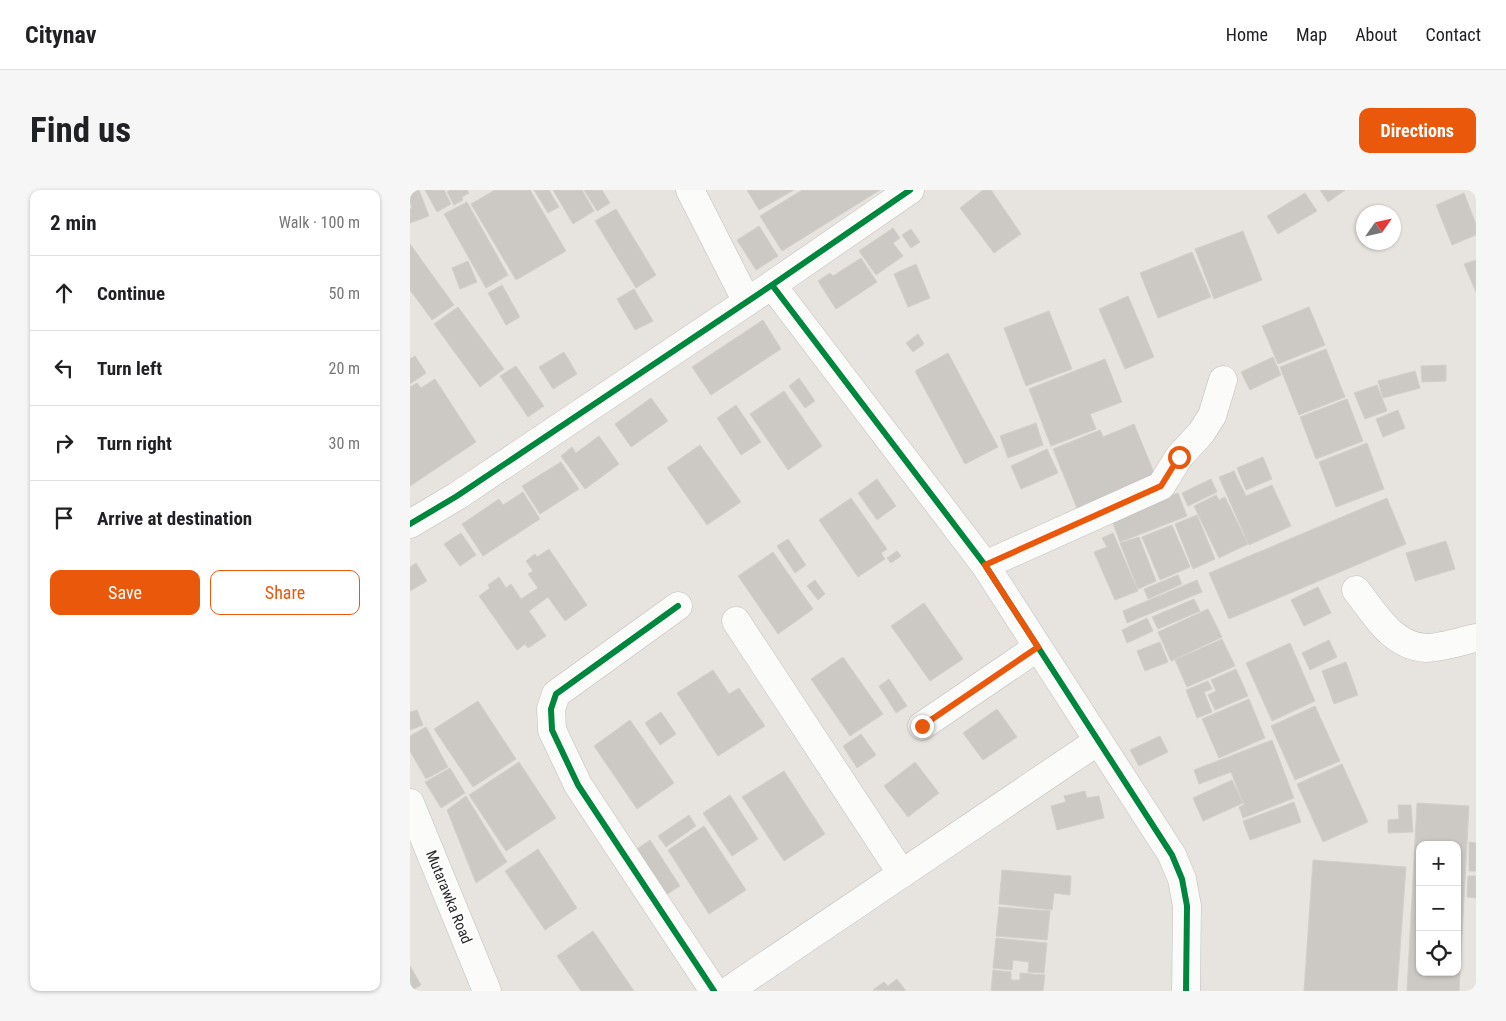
<!DOCTYPE html>
<html lang="en">
<head>
<meta charset="utf-8">
<style>
  body { margin:0; font-family:"Roboto Condensed",sans-serif; background:#f6f6f6; color:#202124 }
  .controls { position:absolute; right:15px; bottom:15px; display:grid; overflow:hidden; border-radius:10px; box-shadow:0 1px 4px #0004 }
  .controls button { width:45px; height:45px; display:grid; place-items:center; padding:0; border:0; border-bottom:1px solid #e0e0e0; background:#fff; color:#202124; font:25px sans-serif }
  .compass { position:absolute; left:946px; top:15px; width:45px; height:45px; border-radius:50%; background:#fff; box-shadow:0 1px 4px #0004; rotate:56deg }
  .stop { position:absolute; width:15px; height:15px; margin:-11px; border:4px solid #ea580c; border-radius:50%; background:#fff }
  .stop.end { background:#ea580c; border-color:#fff; box-shadow:0 1px 5px #0008 }
  .list { margin:0; padding:0; list-style:none }
  h2 { display:flex; justify-content:space-between; align-items:center; height:65px; margin:0; padding:0 20px; font-size:21px }
  h2 small { font-size:16px; font-weight:400; color:#757577 }
  .list li { display:grid; grid-template-columns:32px 1fr auto; gap:15px; align-items:center; box-sizing:border-box; height:75px; padding:0 20px; border-top:1px solid #e0e0e0 }
  .list b { display:block; font-size:19px; white-space:nowrap }
  .list em { font-size:16px; font-style:normal; color:#757577 }
  .actions { display:flex; gap:10px; padding:15px 20px }
  .actions a { flex:1; padding:11px 0; border:1px solid #ea580c; border-radius:10px; text-align:center; font-size:18px; color:#ea580c }
  .actions .main { background:#ea580c; color:#fff }
  .icon { flex:none; width:28px; height:28px; fill:none; stroke:currentColor; stroke-width:2; stroke-linecap:round; stroke-linejoin:round }
  .map { position:relative; flex:none; width:1066px; height:801px; overflow:hidden; border-radius:10px }
  header { display:flex; align-items:center; gap:30px; box-sizing:border-box; height:70px; padding:0 25px; background:#fff; border-bottom:1px solid #e0e0e0 }
  header strong { font-size:24px }
  nav { display:flex; gap:28px; margin-inline-start:auto; font-size:18px }
  .intro { display:flex; align-items:center; justify-content:space-between; box-sizing:border-box; height:120px; padding:0 30px }
  h1 { margin:0; font-size:35px }
  .button { padding:12px 22px; border-radius:10px; background:#ea580c; color:#fff; font-size:18px; font-weight:700 }
  main { display:flex; gap:30px; padding:0 30px }
  aside { flex:1; background:#fff; border-radius:10px; box-shadow:0 1px 4px #0004 }
  .map>svg:first-child { display:block }
  .building { fill:#ccc9c5; stroke:#d2cfca; fill-rule:evenodd }
  .lines { fill:none; stroke-linecap:round; stroke-linejoin:round }
  .minor-casing { stroke:#c0bfc0; stroke-width:29 }
  .minor { stroke:#fbfbfa; stroke-width:28 }
  .cycleway-casing { stroke:#fff; stroke-width:9 }
  .cycleway { stroke:#00873e; stroke-width:6 }
  .route { stroke:#ea580c; stroke-width:6 }
  .labels { text-anchor:middle; dominant-baseline:central; stroke-width:4; stroke-linejoin:round; paint-order:stroke }
  .street-label { font-size:15px; fill:#292929; stroke:#fff }
</style>
</head>
<body>
<header>
<strong>Citynav</strong>
<nav><a>Home</a><a>Map</a><a>About</a><a>Contact</a></nav>
</header>
<div class="intro"><h1>Find us</h1><a class="button">Directions</a></div>
<main>
<aside>
<h2>2 min<small>Walk · 100 m</small></h2>
<ul class="list">
<li><svg class="icon" aria-label="ahead" viewBox="0 0 24 24"><path d="M12 20V5M6 11l6-6 6 6"/></svg><div><b>Continue</b></div><em>50 m</em></li>
<li><svg class="icon" aria-label="left" viewBox="0 0 24 24"><path d="M17 20v-9H6M10 6l-5 5 5 5"/></svg><div><b>Turn left</b></div><em>20 m</em></li>
<li><svg class="icon" aria-label="right" viewBox="0 0 24 24"><path d="M7 20v-9h11M14 6l5 5-5 5"/></svg><div><b>Turn right</b></div><em>30 m</em></li>
<li><svg class="icon" aria-label="arrive" viewBox="0 0 24 24"><path d="M6 21V4h12l-3 4 3 4H6"/></svg><div><b>Arrive at destination</b></div></li>
</ul>
<div class="actions"><a class="main">Save</a><a>Share</a></div>
</aside>
<div class="map">
<svg width="1066" height="801" viewBox="0 0 1066 801">
  <rect width="100%" height="100%" fill="#e7e3de"/>
  <path class="building" d="M0,0H9L19,26L0,33V19L2,18L0,12Z
    M15,0H34L41,14L27,22Z
    M40,0H57L59,3L52,7L53,10L44,15L37,2Z
    M85,0H120L156,61L106,90L61,14Z
    M124,0H139L149,17L138,23Z
    M143,0H172L184,21L163,34Z
    M174,0H192L200,13L187,21Z
    M337,0H384L349,20Z
    M392,0H470L372,61L350,26Z
    M573,0H581L611,44L584,63L550,18Z
    M910,0H935L918,12Z
    M895,3L907,21L868,44L857,26Z
    M1054,3L1066,34V45L1042,55L1026,15Z
    M57,12L98,85L76,98L34,24Z
    M206,19L246,85L226,98L185,31Z
    M349,36L368,66L346,80L327,50Z
    M483,38L490,48L483,53L493,66L466,85L449,61Z
    M501,39L510,52L501,58L492,45Z
    M833,41L852,90L804,109L785,59Z
    M0,54L44,115L22,130L0,100Z
    M782,62L801,107L748,128L730,83Z
    M451,68L467,92L426,119L408,91L420,83L423,86Z
    M1066,70V102L1054,74Z
    M58,71L67,92L50,99L42,78Z
    M506,74L520,108L498,117L484,84Z
    M92,95L110,127L96,135L78,103Z
    M224,99L243,131L225,140L207,109Z
    M718,106L744,167L715,179L689,119Z
    M48,117L94,179L70,197L24,134Z
    M899,117L915,155L868,174L852,136Z
    M639,121L662,179L616,196L594,138Z
    M353,130L371,159L301,205L282,177Z
    M508,144L514,154L503,162L496,153Z
    M916,159L935,207L889,225L870,177Z
    M154,162L167,184L143,199L129,177Z
    M538,163L588,257L555,274L505,181Z
    M5,166L16,183L0,194V169Z
    M863,167L871,185L840,200L831,182Z
    M695,169L712,212L680,224L686,239L641,256L619,199Z
    M1036,175V191L1012,192L1011,176Z
    M106,176L134,216L118,227L90,186Z
    M1005,181L1010,198L973,208L968,191Z
    M389,188L405,211L395,218L379,196Z
    M25,189L66,252L0,296V197L7,193L11,198Z
    M967,195L977,221L955,229L944,203Z
    M374,201L412,256L378,280L340,224Z
    M241,208L258,231L221,257L205,234Z
    M937,209L953,251L906,269L890,227Z
    M326,215L351,252L331,265L307,228Z
    M988,220L995,238L973,247L966,229Z
    M626,233L633,255L598,268L590,246Z
    M724,234L745,285L667,318L643,259L690,240L693,247Z
    M189,246L209,274L175,299L151,266L162,257L166,263Z
    M957,253L974,299L926,317L909,272Z
    M290,255L331,312L297,335L257,278Z
    M637,259L648,283L611,299L601,276Z
    M853,267L862,289L836,300L827,278Z
    M151,272L169,299L130,324L112,296Z
    M824,281L836,306L862,295L881,336L839,355L809,287Z
    M467,289L486,316L467,330L448,303Z
    M801,289L807,302L778,316L772,303Z
    M113,302L130,329L73,366L52,334L89,309L93,315Z
    M768,303L777,326L710,352L701,328Z
    M806,305L809,310L815,307L838,354L809,368L784,316Z
    M441,308L477,359L471,363L475,369L448,387L409,330Z
    M977,308L996,354L819,429L799,383Z
    M787,325L805,369L783,379L765,334Z
    M762,335L780,377L750,390L732,347Z
    M51,343L66,365L50,376L34,354Z
    M703,343L728,401L705,410L684,362L697,357L692,348Z
    M729,347L746,391L728,399L710,353Z
    M378,349L396,375L385,383L367,356Z
    M1036,351L1045,379L1005,391L996,363Z
    M139,359L177,415L155,431L138,407L119,421L136,446L118,458L115,454L107,460L69,406L80,398L78,395L89,387L96,398L101,394L111,409L128,398L118,384L123,381L116,371L125,364L127,367Z
    M487,361L491,366L481,373L477,368Z
    M363,362L403,419L368,444L328,386Z
    M6,373L17,391L0,401V377Z
    M768,385L772,394L738,409L734,399Z
    M405,390L415,404L408,410L397,396Z
    M787,390L792,402L717,433L713,421Z
    M908,397L921,423L894,436L881,410Z
    M784,409L790,421L748,439L742,427Z
    M514,413L553,469L520,491L481,436Z
    M798,419L812,447L761,471L748,442Z
    M737,428L743,441L717,453L712,440Z
    M812,449L825,476L777,497L765,470Z
    M919,450L927,467L900,480L892,463Z
    M750,452L758,472L735,481L727,461Z
    M880,453L905,511L862,531L836,473Z
    M433,467L473,524L440,546L401,489Z
    M936,472L948,505L924,514L912,481Z
    M826,479L838,506L805,520L798,505L806,501L801,490Z
    M303,480L319,504L329,498L355,536L308,566L267,503Z
    M479,489L497,516L486,523L469,496Z
    M798,491L802,499L794,502L802,522L787,528L776,500Z
    M839,509L855,548L809,568L792,529Z
    M68,511L106,569L63,597L24,539Z
    M905,516L930,571L885,590L861,536Z
    M587,519L607,547L573,570L553,543Z
    M7,520L13,535L0,540V522Z
    M251,522L266,544L250,555L235,533Z
    M220,530L264,593L227,619L184,556Z
    M16,537L38,577L16,589L0,561V546Z
    M451,544L466,565L447,578L433,556Z
    M750,546L758,562L729,576L720,560Z
    M862,550L884,608L833,628L829,617L834,615L821,582L789,594L784,580Z
    M109,572L146,628L96,661L59,605Z
    M505,572L529,603L498,627L474,596Z
    M932,574L958,632L913,652L887,594Z
    M40,578L55,603L31,618L15,592Z
    M374,581L415,644L374,671L332,607Z
    M822,590L833,613L793,631L783,608Z
    M675,601L677,608L689,606L694,628L647,640L641,616L656,612L654,606Z
    M320,605L348,649L322,666L293,623Z
    M56,606L97,672L66,693L37,620Z
    M884,612L891,632L840,650L833,631Z
    M1007,613L1059,616L1049,801H997ZM1010,655H1047V782H1010Z
    M988,615H1001L1003,642L978,643V630L989,629Z
    M279,625L286,636L256,657L248,646Z
    M294,636L336,700L299,724L258,660Z
    M240,650L270,696L254,706L224,661Z
    M1059,652L1066,653V681H1059Z
    M128,659L167,718L135,740L95,681Z
    M903,670L996,677L987,801H894Z
    M592,680L661,686L660,705L644,703L642,720L589,714Z
    M1058,686H1066V708L1057,707Z
    M589,717L640,721L637,750L586,746Z
    M183,741L224,801H171L147,766Z
    M586,748L637,753L634,783L618,782L619,772L603,770L602,780L583,778Z
    M0,776L11,795L1,801H0Z
    M583,780L601,782V790H610V783L635,785L633,801H581Z
    M487,789L496,801L463,800L474,792L478,796Z"/>
  <g class="lines">
    <g class="minor-casing">
      <path id="minor" d="M280,0L337,112
        M362,95L575,375L762,665L772,689L777,716L776,801
        M0,334L47,306L362,95L500,0
        M575,375L751,296L769,267L791,243L802,226L813,190
        M946,400C965,424 982,456 1016,458C1029,458 1052,451 1066,448
        M268,416L146,504L141,519L142,540L168,595L304,801
        M326,431L492,684
        M512,536L628,457
        M0,613L77,801
        M318,801L688,551"/>
    </g>
    <use href="#minor" class="minor"/>
    <g class="cycleway-casing">
      <path id="cycleway" d="M362,95L575,375L762,665L772,689L777,716L776,801
        M0,334L47,306L362,95L500,0
        M268,416L146,504L141,519L142,540L168,595L304,801"/>
    </g>
    <use href="#cycleway" class="cycleway"/>
  </g>
  <g class="lines">
    <path class="route" d="M512,536L628,457L575,375L751,296L769,267"/>
  </g>
  <g class="labels">
    <g class="street-label">
      <text transform="translate(39 707) rotate(68)">Mutarawka Road</text>
    </g>
  </g>
</svg>
<div class="controls">
<button>+</button>
<button>−</button>
<button><svg class="icon" aria-label="locate" viewBox="0 0 24 24"><circle cx="12" cy="12" r="6"/><path d="M12 2v4M12 18v4M2 12h4M18 12h4"/></svg></button>
</div>
<svg class="compass" viewBox="-18 -18 36 36"><path d="M0-13l5 13h-10z" fill="#e53935"/><path d="M0 13l5-13h-10z" fill="#757577"/></svg>
<div class="stop" style="left:769px;top:267px"></div>
<div class="stop end" style="left:512px;top:536px"></div>
</div>
</main>
</body>
</html>
